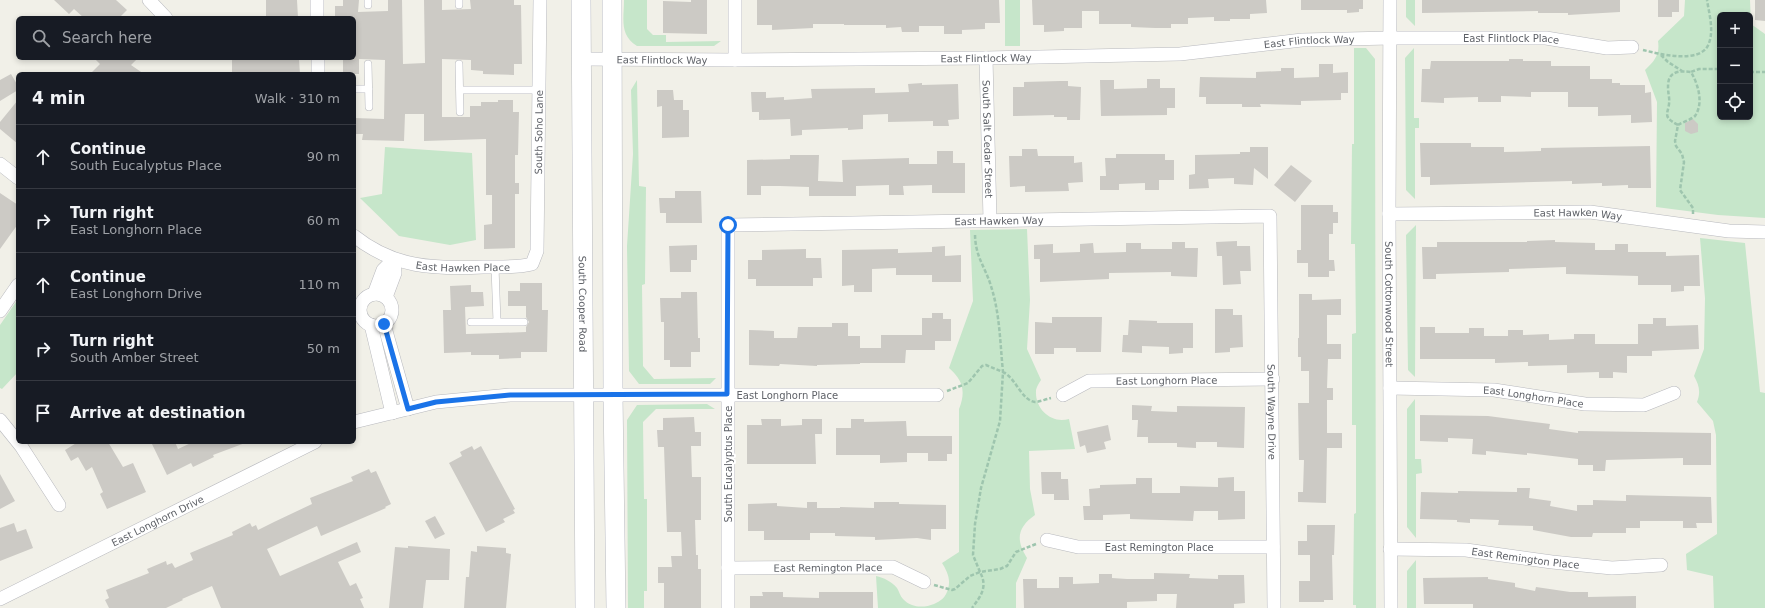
<!DOCTYPE html>
<html lang="en">
<head>
<meta charset="utf-8">
<style>
  body { margin:0; font-family:"DejaVu Sans",sans-serif; background:#20242c; color:#f1f3f6 }
  .controls { position:absolute; right:12px; top:12px; display:grid; overflow:hidden; border-radius:6px; box-shadow:0 2px 6px #0003 }
  .controls button { width:36px; height:36px; display:grid; place-items:center; padding:0; border:0; border-bottom:1px solid #363941; background:#171b24; color:#f1f3f6; font:20px sans-serif }
  .stop { position:absolute; width:12px; height:12px; margin:-9px; border:3px solid #1a73e8; border-radius:50%; background:#fff }
  .stop.end { background:#1a73e8; border-color:#fff; box-shadow:0 1px 4px #0008 }
  .list { margin:0; padding:0; list-style:none }
  h2 { display:flex; justify-content:space-between; align-items:center; height:52px; margin:0; padding:0 16px; font-size:17px }
  h2 small { font-size:13px; font-weight:400; color:#9ea1a6 }
  .list li { display:grid; grid-template-columns:26px 1fr auto; gap:12px; align-items:center; box-sizing:border-box; height:64px; padding:0 16px; border-top:1px solid #363941 }
  .list b { display:block; font-size:15px; white-space:nowrap }
  .list p { margin:0; font-size:13px; white-space:nowrap; color:#9ea1a6 }
  .list em { font-size:13px; font-style:normal; color:#9ea1a6 }
  .icon { flex:none; width:22px; height:22px; fill:none; stroke:currentColor; stroke-width:2; stroke-linecap:round; stroke-linejoin:round }
  .map { position:relative; flex:none; width:1765px; height:608px; overflow:hidden }
  .search { position:absolute; background:#171b24; box-shadow:0 2px 6px #0003; left:16px; top:16px; width:340px; height:44px; display:flex; align-items:center; gap:10px; box-sizing:border-box; padding:0 14px; border-radius:6px; color:#9ea1a6; font-size:15px }
  .panel { position:absolute; background:#171b24; box-shadow:0 2px 6px #0003; left:16px; top:72px; width:340px; height:372px; border-radius:6px }
  .map>svg:first-child { display:block }
  .green { fill:#c6e6ca; fill-rule:evenodd }
  .building { fill:#cccac5 }
  .lines { fill:none; stroke-linecap:round; stroke-linejoin:round }
  .service-casing { stroke:#b8b9be; stroke-width:8 }
  .minor-casing { stroke:#b8b9be; stroke-width:14 }
  .secondary-casing { stroke:#b9bbc1; stroke-width:20 }
  .path { stroke:#9ec5ae; stroke-width:2.5; stroke-dasharray:4 2; stroke-linecap:butt }
  .service { stroke:#fff; stroke-width:7 }
  .minor { stroke:#fff; stroke-width:13 }
  .secondary { stroke:#fff; stroke-width:19 }
  .route { stroke:#1a73e8; stroke-width:5 }
  .labels { text-anchor:middle; dominant-baseline:central; stroke-width:4; stroke-linejoin:round; paint-order:stroke }
  .street-label { font-size:10px; fill:#5f6268; stroke:#fff }
</style>
</head>
<body>
<div class="map">
<svg width="1765" height="608" viewBox="0 0 1765 608">
  <rect width="100%" height="100%" fill="#f1f0e8"/>
  <path class="green" d="M624,0H647V29L653,35H666V42L721,41L714,46H637C619,35 624,19 624,0Z
    M1005,0H1020V46H1005Z
    M1406,0H1415V26L1406,17Z
    M1685,0H1750L1751,24L1765,34V218L1718,215L1656,207L1657,102L1645,70C1655,61 1660,54 1658,41L1684,16ZM1720,15H1750V117H1720Z
    M1354,48H1366L1375,59L1376,608H1356V605H1353L1354,514L1356,513V425H1352V334L1356,333L1355,244H1351L1352,144H1354Z
    M1414,48V118H1419V128H1415V199L1406,190L1405,58Z
    M637,80L639,186L646,187L645,284L642,285L643,366L654,379L716,378L710,384H639L629,371L627,246L633,154L631,90Z
    M385,147L472,153L476,240L450,245L399,236L360,198L382,194Z
    M1416,225L1415,377L1408,370L1406,235Z
    M1027,229L1030,300L1027,349L1041,380C1039,383 1036,388 1036,391C1035,410 1052,424 1069,419L1075,449L1029,451L1030,489L1035,515C1018,527 1015,539 1027,558L1016,583V608H878L876,576C884,578 891,581 897,588C899,591 900,596 903,599C911,608 924,608 934,604C941,601 946,597 948,589C951,579 947,571 942,563L959,552V409C966,392 963,380 949,368L973,301L970,230Z
    M1700,238L1745,243L1760,392L1765,393V608H1714L1713,576L1687,570L1686,554L1717,534L1716,435L1713,421L1697,402C1701,392 1699,385 1694,376L1704,349L1705,298Z
    M18,299V372L2,389L0,388V325Z
    M1415,399V459H1421L1422,473L1416,474V538L1407,527V409Z
    M707,404L715,409H656L643,422L644,499H647V591H644V608H628L627,420L637,405Z
    M1416,560V608H1407V571Z"/>
  <path class="building" d="M54,0H116L127,10L119,18H84L74,9L69,14Z
    M266,0H297L298,18H266Z
    M343,0H359L358,12L388,11V0H402L403,64L425,63L424,0H442V10L471,9L470,0H514V5H521L522,64H514V75L483,74V71L471,70V60L442,59V117H470V106H481V102H498V100H513V112H519L518,155H515V183H519V194H515V248L484,249V225L492,224V195H486V139L424,141V114H405L404,141L362,140L363,134H354V118L384,119L385,60L359,59V74H343V58H354V18H335V6H343Z
    M691,0H707V34L663,33V1L691,2Z
    M757,0H999L1000,23H985V29L962,30V34H944V26H919V32H902L901,27L886,28V25H844V24H813V28L772,30V25H757Z
    M1032,0H1266L1267,13L1250,14V19H1230V21H1214V17L1188,18V24H1171V28H1155L1131,27V24H1099V11H1082V28H1064V31L1044,32V25H1033Z
    M1301,0H1363V9H1359V12L1347,13V10H1301Z
    M1422,0H1620V12L1568,15V13H1538V11L1422,13Z
    M1658,0H1679V12H1672V17H1658Z
    M1755,0H1765V21L1755,20Z
    M94,58H138L131,65L144,74H90L100,64Z
    M232,58L299,59L300,74H232Z
    M1509,59H1523V61H1551V66H1590V79H1612V83H1620V85H1645V93L1651,92L1652,122L1631,123V115L1598,116V107H1568V92H1531V97L1501,96V102H1478V97L1444,98V103L1421,102L1422,69H1430L1431,61H1509Z
    M1319,64H1333V73L1348,72V93H1341V100L1301,101V105L1260,104L1261,107H1242V104H1206V97H1199L1200,77L1256,78V72L1281,71V68H1294V78L1319,77Z
    M11,74L18,86V90L0,101V80Z
    M1147,79H1160V88H1175V108H1167V115L1101,116L1100,80H1114V89L1147,88Z
    M1060,81H1068V86L1081,87L1080,120H1067V117H1054V115L1013,116V87H1024V82Z
    M922,83V85L958,84L959,119L948,120L949,126H933V121L888,122V114L863,115V129L848,130V128L802,130V135L791,136L790,119L759,120V112H752L751,92H766V98L784,97V100L812,98L811,89L875,88V93L909,92L908,84Z
    M657,90H673L674,100H683V110H689V137L662,138V106L657,107Z
    M18,100V144L0,129V122Z
    M1693,119L1698,124V132L1691,134L1685,131V123Z
    M1420,143H1471V147H1504V152L1541,151V148L1650,146L1651,188H1628V185L1602,186V183L1572,184V181L1430,185V177H1421Z
    M1250,147H1268V179L1254,168L1253,185L1234,184V178L1208,179L1209,188L1189,189V175L1195,174V155L1240,154V152H1250Z
    M1022,149H1037L1038,156H1074V163L1082,162L1083,182L1068,183L1069,191L1025,192V186L1010,187L1009,156H1022Z
    M937,151H953V163H965V193H932V185L903,186L904,195H889V185L856,186V196H809V187L780,186H761V195H747V160L790,159V155H819L818,181L843,182L842,160L909,158V164H937Z
    M1116,154H1165V160H1174V180H1159V190H1145V183L1119,184V190H1100V176H1106L1105,158H1116Z
    M1291,165L1312,181L1295,202L1274,185Z
    M675,191H701L702,223H666V213H660L659,198H675Z
    M0,193L18,205V224L0,249Z
    M1301,205H1333V212H1338V223H1333V234H1329V260H1334L1335,271H1329V277H1308V263H1297V250H1301Z
    M1555,240V242L1595,243V250H1615V244H1628V252H1666V256L1699,255L1700,286H1684V291L1671,292V285H1638V276L1566,274V267L1509,269V272L1436,274V279H1423L1422,247H1437V242H1527V241Z
    M1237,241V246H1250L1251,271H1240L1241,284L1223,285L1222,256H1217L1216,242Z
    M1172,242H1185V248H1198L1197,277L1171,276V272L1109,273V279L1040,282V259H1034V245L1053,244V253L1080,252V244L1093,243L1094,253L1126,252V243H1141V249H1172Z
    M697,245V260H691V272H670L669,246Z
    M945,246V256L961,255V282H932V275H896V268L872,269V292H854V285L842,286V250L898,249V253L932,252V247Z
    M806,249V258H821L822,278H813V286H756V279H748V260H762V250Z
    M520,283H542V310H548L547,352H521V358L499,359V355H471V352L444,353L443,310H451L450,286L471,285V292H483L484,306L465,307L466,334L498,333L526,332V327L529,322L526,317V306H508V291H520Z
    M681,292H697L698,338H700V352H691V367H670V360H664V322H661L660,298H681Z
    M1299,294H1312V300L1341,299V315H1327V344H1341V359H1328L1327,388H1333V400H1327V433H1342V448H1327L1326,503L1298,502V492H1303L1304,460H1299L1298,403H1309V371H1301V357H1298V338H1299Z
    M1215,309H1233V315H1242L1243,347L1230,348V352L1215,353Z
    M932,313H943V319H951V341H935V350H906L905,363H860V364L817,365V366L780,364L779,366L749,365V330L774,331V338H797L798,327H832V323H848V336H860V348H881V335H922V318H932Z
    M1052,317H1102L1101,352H1076V348H1054V354H1035V322L1052,323Z
    M1653,318H1666V326L1698,325L1699,349L1652,351V356H1627V373L1613,372V378H1599V372L1567,373V365L1528,366V362L1495,363V359H1420V327H1435V333H1469V328H1484V336H1508V330H1523V335L1549,334V340L1574,339V334H1595V344H1638V324H1653Z
    M1129,320L1157,321V323H1193V348H1183V353L1169,354V347L1142,346V353L1122,352L1123,335H1128Z
    M1132,405L1152,406L1151,411L1177,412V406L1245,407L1244,448L1217,447V442H1196V448L1177,447V443H1148V437H1137L1138,420H1132Z
    M1420,415L1488,416L1550,424L1549,429L1578,433V431L1711,433V465H1683V458L1606,460L1605,471H1593V465H1578V459L1527,453V455L1486,451V455L1472,454L1473,439L1448,438V442L1420,441Z
    M694,417L695,432H701V446H691L692,477H701V520H695L696,555H698V569H701V608H664V583H658V567H672L671,556H682L681,532H667L664,447H658L657,430H663V418Z
    M761,419H781V426L802,425V419H822V434H815L816,464H747V425H762Z
    M851,419H864V422L906,421L907,436H952V454H947V461H928V453H907V462L880,463V455H836V428H851Z
    M1108,425L1111,440L1104,442L1106,449L1087,453L1085,445L1080,447L1077,432Z
    M78,442H108L123,467L133,463L146,492L107,509L100,494L103,492L92,467L86,471L78,457L71,461L65,450Z
    M151,442H175L178,449L193,442L245,443L213,455L214,457L193,467L191,463L167,475Z
    M472,446L474,450L481,446L515,509L513,510L515,513L503,519L505,522L486,532L449,463L462,456L460,452Z
    M369,469L371,473L376,471L391,504L385,507L386,508L321,536L317,526L267,549L280,576L357,542L361,552L338,562L350,586L356,583L363,598L360,599L364,608H221L212,586L182,599L183,600L166,608H109L105,600L109,598L106,590L149,573L147,569L166,561L167,565L172,563L175,568L193,560L190,553L233,535L232,532L250,523L252,527L256,525L258,530L274,522L312,504L310,498L353,481L351,477Z
    M1041,472H1061V479H1068L1069,500H1054V494H1042Z
    M0,474L15,501L0,509Z
    M1234,477V491H1245V519L1218,520V511H1194L1193,521L1130,519V514L1103,515V520H1084L1083,506H1090L1089,489L1100,488V485L1136,484V478H1152V493H1180V486L1218,487V478Z
    M1517,488H1530L1529,498L1551,501L1550,506L1577,511V505H1593V500L1626,501V495L1711,497L1712,523H1696L1697,528H1683V521H1640V528H1626V533H1593L1592,537H1571L1533,530V526L1498,525L1499,520L1470,519V523L1457,522V520L1420,519L1421,492L1458,493V491L1517,492Z
    M807,502H817V508H840V507L874,508V502H899V504L946,505V529H931V540L917,538L875,540V537L835,536V533H810V540H764V531H748V504L777,503V506L807,508Z
    M435,516L445,534L435,539L425,521Z
    M14,523L17,532L26,529L33,548L0,561V528Z
    M1307,525H1335L1334,555H1332L1333,600H1324V602H1299V581H1310V555H1298V541H1307Z
    M408,546L450,549L449,580H426L423,608H389L395,547L408,548Z
    M477,546L506,548V553L511,554L506,608H464L466,577H469L471,551L477,552Z
    M1154,573L1190,574L1189,578L1218,579V575H1244L1245,603L1234,604V608H1176L1177,594H1157V601L1127,602V608H1024L1023,579H1037V588H1059V577H1073V584L1099,583V574H1112V578L1127,579H1154Z
    M1488,577V579L1515,583V587L1535,591L1536,587L1570,592H1588V597L1636,596V608H1473V604H1424L1423,578Z
    M762,592H783V597L819,598V592H873V608H750V596H763Z"/>
  <g class="lines">
    <g class="service-casing">
      <path id="service" d="M459,0V5
        M368,5V0
        M368,64L369,107
        M459,64L460,112
        M354,89H369
        M460,90H538
        M495,267L497,322
        M471,322H524"/>
    </g>
    <g class="minor-casing">
      <g id="minor">
        <path d="M149,0L166,18"/>
        <path d="M317,0V18"/>
        <path d="M735,0V60"/>
        <path id="s1" d="M1390,0L1389,214L1391,608"/>
        <path d="M318,58V74"/>
        <path id="s2" d="M986,58L990,220"/>
        <path id="s3" d="M581,59L735,60L986,58L1180,54L1302,40L1390,38H1546L1607,48L1632,47"/>
        <path d="M0,164L18,178"/>
        <path id="s4" d="M1389,214L1590,212L1729,231L1765,232"/>
        <path id="s5" d="M354,236C394,268 434,269 483,267C499,267 516,268 532,264L537,251L540,0"/>
        <circle cx="376" cy="310" r="16"/>
        <path d="M374,294L383,270L394,259L395,273L386,297"/>
        <path d="M0,311L18,285"/>
        <path d="M384,324L408,409"/>
        <path d="M371,325L392,413"/>
        <path id="s6" d="M1390,388L1494,390L1585,404L1644,405L1674,393"/>
        <path id="s7" d="M1063,395L1089,381L1273,379"/>
        <path d="M0,420L21,446L59,505"/>
        <path id="s8" d="M354,422L436,402L510,395H937"/>
        <path id="s9" d="M1047,540L1078,547H1273"/>
        <path id="s10" d="M1390,549L1466,550L1552,562L1612,568L1661,565"/>
        <path id="s11" d="M728,568L893,567L924,582"/>
        <path id="s12" d="M0,599L315,442"/>
        <path id="s13" d="M728,608V225L1270,216L1274,608"/>
      </g>
    </g>
    <g class="secondary-casing">
      <g id="secondary">
        <path id="s14" d="M581,0L585,608"/>
        <path d="M612,0L613,395L616,608"/>
      </g>
    </g>
    <path class="path" d="M1643,50C1659,54 1702,65 1709,43C1714,30 1709,13 1707,0
      M1661,55L1668,62L1682,71
      M1750,72H1765
      M1678,125C1659,115 1671,113 1669,97C1666,78 1669,69 1691,72
      M1693,214V208L1680,190L1684,162L1682,154L1676,146L1675,141L1678,125C1683,122 1692,119 1695,116C1704,103 1698,84 1691,72L1699,69H1720
      M947,391L968,383L982,366L986,365L1003,372C1000,343 1000,314 991,286C985,266 975,257 975,233
      M1036,544L1016,552L1007,566L1000,569L980,572L973,555L975,524L981,488L1000,421L1003,372C1016,378 1021,400 1035,402C1039,402 1046,399 1051,398
      M934,585L952,590L955,589L970,576L980,572C988,587 981,596 972,608"/>
    <use href="#service" class="service"/>
    <use href="#minor" class="minor"/>
    <use href="#secondary" class="secondary"/>
  </g>
  <g class="lines">
    <path class="route" d="M384,324L408,409L436,402L510,395L727,394L728,225"/>
  </g>
  <g class="labels">
    <g class="street-label">
      <text stroke="none"><textPath href="#s3" startOffset="931">East Flintlock Place</textPath></text>
      <text stroke="none"><textPath href="#s3" startOffset="729">East Flintlock Way</textPath></text>
      <text stroke="none"><textPath href="#s3" startOffset="405">East Flintlock Way</textPath></text>
      <text stroke="none"><textPath href="#s3" startOffset="81">East Flintlock Way</textPath></text>
      <text stroke="none"><textPath href="#s5" startOffset="318">South Soho Lane</textPath></text>
      <text stroke="none"><textPath href="#s2" startOffset="81">South Salt Cedar Street</textPath></text>
      <text stroke="none"><textPath href="#s4" startOffset="189">East Hawken Way</textPath></text>
      <text stroke="none"><textPath href="#s13" startOffset="654">East Hawken Way</textPath></text>
      <text stroke="none"><textPath href="#s5" startOffset="116">East Hawken Place</textPath></text>
      <text stroke="none"><textPath href="#s14" startOffset="304">South Cooper Road</textPath></text>
      <text stroke="none"><textPath href="#s1" startOffset="304">South Cottonwood Street</textPath></text>
      <text stroke="none"><textPath href="#s7" startOffset="107">East Longhorn Place</textPath></text>
      <text stroke="none"><textPath href="#s8" startOffset="436">East Longhorn Place</textPath></text>
      <text stroke="none"><textPath href="#s6" startOffset="144">East Longhorn Place</textPath></text>
      <text stroke="none"><textPath href="#s13" startOffset="1121">South Wayne Drive</textPath></text>
      <text transform="translate(728 464) rotate(-90)">South Eucalyptus Place</text>
      <text stroke="none"><textPath href="#s12" startOffset="176">East Longhorn Drive</textPath></text>
      <text stroke="none"><textPath href="#s9" startOffset="113">East Remington Place</textPath></text>
      <text stroke="none"><textPath href="#s10" startOffset="136">East Remington Place</textPath></text>
      <text stroke="none"><textPath href="#s11" startOffset="100">East Remington Place</textPath></text>
    </g>
  </g>
</svg>
<div class="controls">
<button>+</button>
<button>−</button>
<button><svg class="icon" aria-label="locate" viewBox="0 0 24 24"><circle cx="12" cy="12" r="6"/><path d="M12 2v4M12 18v4M2 12h4M18 12h4"/></svg></button>
</div>
<div class="stop" style="left:728px;top:225px"></div>
<div class="stop end" style="left:384px;top:324px"></div>
<div class="search"><svg class="icon" aria-label="search" viewBox="0 0 24 24"><circle cx="10" cy="10" r="6"/><path d="M15 15l6 6"/></svg>Search here</div>
<section class="panel">
<h2>4 min<small>Walk · 310 m</small></h2>
<ul class="list">
<li><svg class="icon" aria-label="ahead" viewBox="0 0 24 24"><path d="M12 20V5M6 11l6-6 6 6"/></svg><div><b>Continue</b><p>South Eucalyptus Place</p></div><em>90 m</em></li>
<li><svg class="icon" aria-label="right" viewBox="0 0 24 24"><path d="M7 20v-9h11M14 6l5 5-5 5"/></svg><div><b>Turn right</b><p>East Longhorn Place</p></div><em>60 m</em></li>
<li><svg class="icon" aria-label="ahead" viewBox="0 0 24 24"><path d="M12 20V5M6 11l6-6 6 6"/></svg><div><b>Continue</b><p>East Longhorn Drive</p></div><em>110 m</em></li>
<li><svg class="icon" aria-label="right" viewBox="0 0 24 24"><path d="M7 20v-9h11M14 6l5 5-5 5"/></svg><div><b>Turn right</b><p>South Amber Street</p></div><em>50 m</em></li>
<li><svg class="icon" aria-label="arrive" viewBox="0 0 24 24"><path d="M6 21V4h12l-3 4 3 4H6"/></svg><div><b>Arrive at destination</b></div></li>
</ul>
</section>
</div>
</body>
</html>
